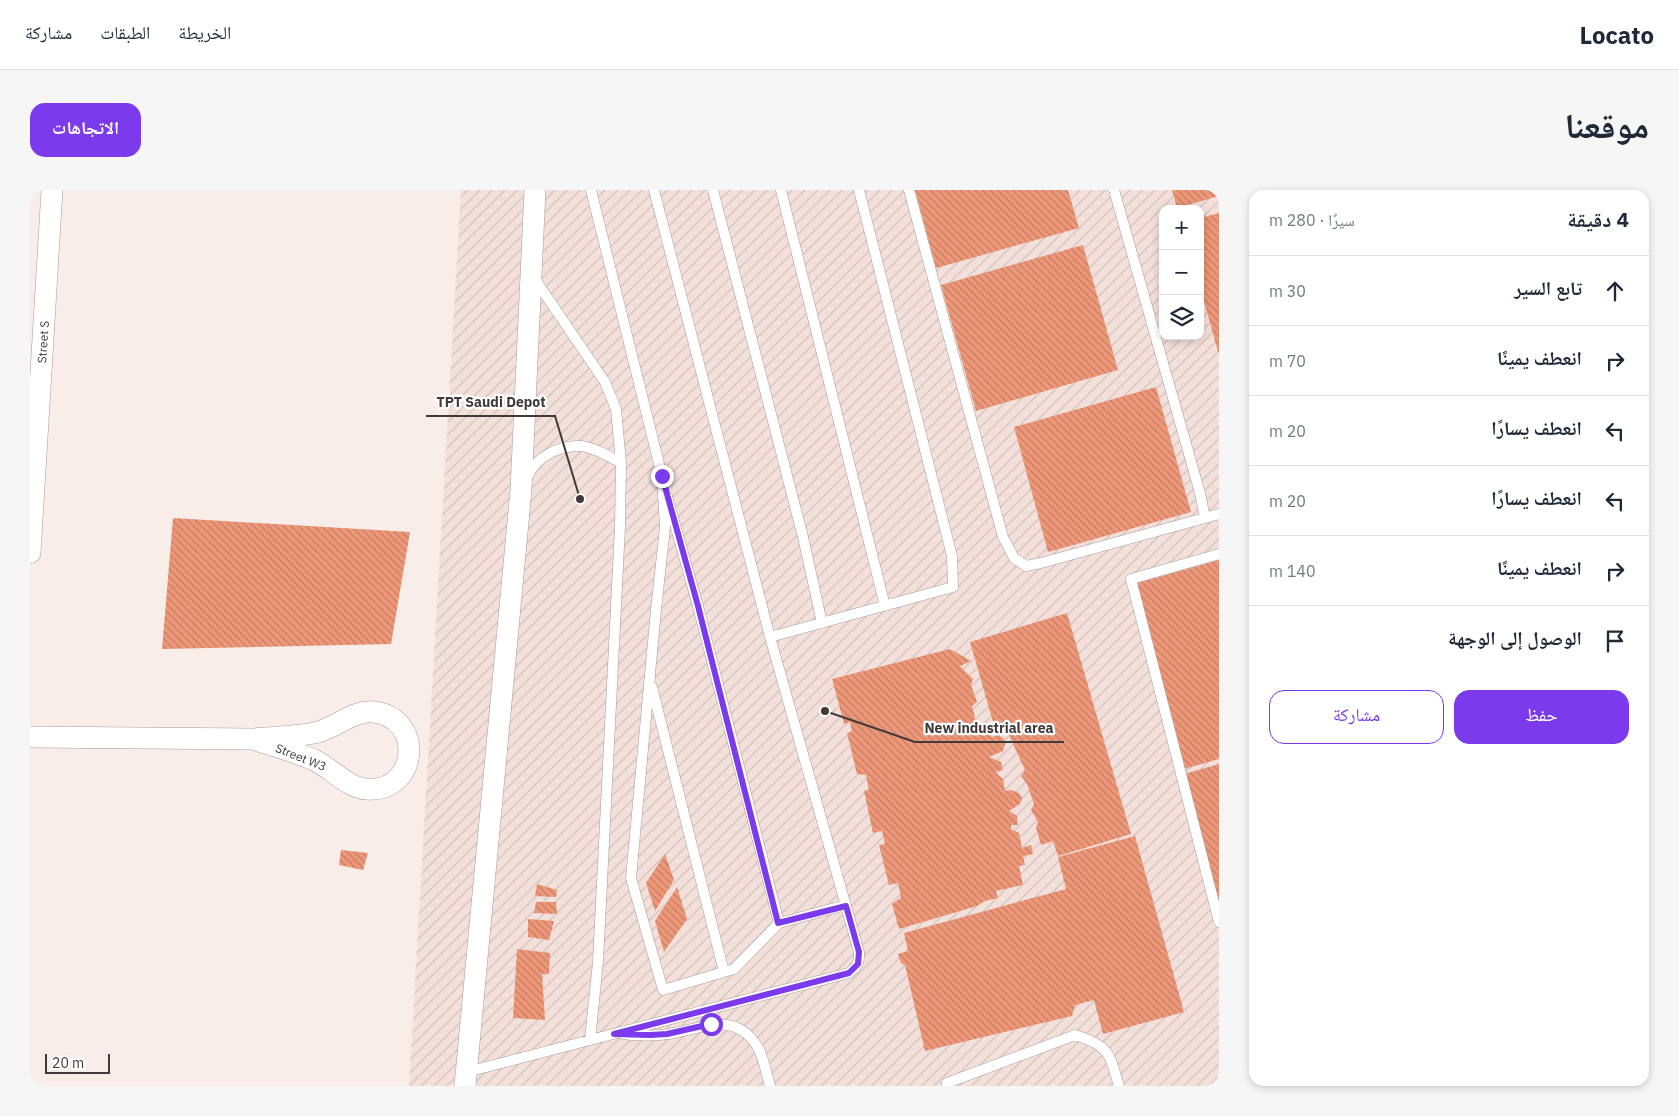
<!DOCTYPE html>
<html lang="ar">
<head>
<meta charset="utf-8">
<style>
  body { margin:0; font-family:"IBM Plex Sans","Noto Naskh Arabic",sans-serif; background:#f6f6f7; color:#1f2937; direction:rtl }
  .controls { position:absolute; right:15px; top:15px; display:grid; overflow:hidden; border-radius:10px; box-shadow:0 2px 8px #0003 }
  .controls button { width:45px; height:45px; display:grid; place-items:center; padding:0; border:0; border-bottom:1px solid #e0e1e3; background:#fff; color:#1f2937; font:25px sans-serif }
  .scale { position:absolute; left:15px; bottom:12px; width:65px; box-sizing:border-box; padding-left:5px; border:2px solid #3f3a39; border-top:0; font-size:14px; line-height:18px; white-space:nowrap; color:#3f3a39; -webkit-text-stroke:4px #fff; paint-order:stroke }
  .stop { position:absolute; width:15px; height:15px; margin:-11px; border:4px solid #7c3aed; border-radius:50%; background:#fff }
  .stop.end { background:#7c3aed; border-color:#fff; box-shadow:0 1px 5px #0008 }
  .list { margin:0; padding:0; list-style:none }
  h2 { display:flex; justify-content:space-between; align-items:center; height:65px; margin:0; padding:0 20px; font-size:21px }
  h2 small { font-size:16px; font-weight:400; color:#747a83 }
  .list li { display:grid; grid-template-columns:32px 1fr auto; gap:15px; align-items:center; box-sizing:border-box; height:70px; padding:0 20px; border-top:1px solid #e0e1e3 }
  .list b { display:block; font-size:19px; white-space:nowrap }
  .list em { font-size:16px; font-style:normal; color:#747a83 }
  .actions { display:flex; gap:10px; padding:15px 20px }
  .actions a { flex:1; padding:11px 0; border:1px solid #7c3aed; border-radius:15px; text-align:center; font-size:18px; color:#7c3aed }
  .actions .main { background:#7c3aed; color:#fff }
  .icon { flex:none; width:28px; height:28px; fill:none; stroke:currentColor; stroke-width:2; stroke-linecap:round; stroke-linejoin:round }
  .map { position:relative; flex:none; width:1189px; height:896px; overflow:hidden; direction:ltr; border-radius:15px }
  header { display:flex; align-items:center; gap:30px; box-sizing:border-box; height:70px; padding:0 25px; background:#fff; border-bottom:1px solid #e0e1e3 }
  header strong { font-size:24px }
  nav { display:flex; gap:28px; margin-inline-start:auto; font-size:18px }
  .intro { display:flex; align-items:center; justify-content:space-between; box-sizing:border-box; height:120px; padding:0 30px }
  h1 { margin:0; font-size:35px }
  .button { padding:12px 22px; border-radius:15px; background:#7c3aed; color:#fff; font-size:18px; font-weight:700 }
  main { display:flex; gap:30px; padding:0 30px }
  aside { flex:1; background:#fff; border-radius:15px; box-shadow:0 2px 8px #0003 }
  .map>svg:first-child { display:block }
  .industrial { fill:url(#industrial-furrows); fill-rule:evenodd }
  .building { fill:url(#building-back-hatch) }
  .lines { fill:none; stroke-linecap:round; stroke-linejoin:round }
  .lane-casing { stroke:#a79c99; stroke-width:11 }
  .street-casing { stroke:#a79c99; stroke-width:22 }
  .lane { stroke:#fff; stroke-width:10 }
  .street { stroke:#fff; stroke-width:21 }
  .route { stroke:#7c3aed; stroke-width:6 }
  .labels { text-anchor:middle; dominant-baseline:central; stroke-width:4.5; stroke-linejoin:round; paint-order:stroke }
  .street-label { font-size:12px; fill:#3f3a39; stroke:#fff }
  .leader { fill:none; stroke:#3f3a39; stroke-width:2 }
  .callout-dot { fill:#3f3a39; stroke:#fff; stroke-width:2 }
  .callout-label { font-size:14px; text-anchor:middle; font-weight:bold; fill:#3f3a39; stroke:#fff; stroke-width:4.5; stroke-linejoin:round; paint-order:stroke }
</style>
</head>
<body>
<header>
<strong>Locato</strong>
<nav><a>الخريطة</a><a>الطبقات</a><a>مشاركة</a></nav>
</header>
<div class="intro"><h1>موقعنا</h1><a class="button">الاتجاهات</a></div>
<main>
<aside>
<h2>4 دقيقة<small>سيرًا · 280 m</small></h2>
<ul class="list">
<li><svg class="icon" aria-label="ahead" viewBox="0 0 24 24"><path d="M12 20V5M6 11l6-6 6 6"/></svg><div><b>تابع السير</b></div><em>30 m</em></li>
<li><svg class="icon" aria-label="right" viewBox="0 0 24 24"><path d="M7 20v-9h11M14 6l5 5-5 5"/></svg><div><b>انعطف يمينًا</b></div><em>70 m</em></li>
<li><svg class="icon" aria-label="left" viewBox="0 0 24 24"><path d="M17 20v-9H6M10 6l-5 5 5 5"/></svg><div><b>انعطف يسارًا</b></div><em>20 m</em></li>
<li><svg class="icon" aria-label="left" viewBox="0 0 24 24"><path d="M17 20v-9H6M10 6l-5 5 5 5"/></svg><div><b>انعطف يسارًا</b></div><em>20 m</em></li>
<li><svg class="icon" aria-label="right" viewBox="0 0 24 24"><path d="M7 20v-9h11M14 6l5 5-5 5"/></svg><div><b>انعطف يمينًا</b></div><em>140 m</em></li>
<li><svg class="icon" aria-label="arrive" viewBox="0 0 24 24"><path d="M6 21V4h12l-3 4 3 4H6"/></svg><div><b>الوصول إلى الوجهة</b></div></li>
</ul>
<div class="actions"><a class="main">حفظ</a><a>مشاركة</a></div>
</aside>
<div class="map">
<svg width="1189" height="896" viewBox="0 0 1189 896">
  <defs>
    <pattern id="industrial-furrows" width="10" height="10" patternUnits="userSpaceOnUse" patternTransform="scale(1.25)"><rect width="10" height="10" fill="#f4e0da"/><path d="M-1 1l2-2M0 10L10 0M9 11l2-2" fill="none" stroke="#d2c1bc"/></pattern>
    <pattern id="building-back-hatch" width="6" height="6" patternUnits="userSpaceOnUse" patternTransform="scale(1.25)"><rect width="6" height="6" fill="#ef9879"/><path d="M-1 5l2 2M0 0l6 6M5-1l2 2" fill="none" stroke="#c37d64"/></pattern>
  </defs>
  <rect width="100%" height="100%" fill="#f8ede9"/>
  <path class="industrial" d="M431,0H1189V896H379ZM1133,19H1170V146H1133Z"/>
  <path class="building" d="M885,0H1038L1049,38L906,78Z
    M1142,0H1189V6L1147,18Z
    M1189,23V162H1188L1170,96V28Z
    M1053,55L1088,180L946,221L911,95Z
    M1126,197L1161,322L1018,362L984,237Z
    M143,328L380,342L361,454L132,459Z
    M1189,370V569L1154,579L1104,394Z
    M1037,423L1101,644L1028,666L1023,651L1011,655L1006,638L1008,632L1001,620L1004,614L997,594L991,586L995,580L979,545L966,542L940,452Z
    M920,459L941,471L930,476L943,489L941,495L947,512L942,516L948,539L962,542L961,547L969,545L974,549L975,554L973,561L959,567L971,572L973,580L965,582L973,589L975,601L981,600L989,603L992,608L990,614L979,621L987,626L988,635H981V639L989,643L992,658L1001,655L1003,664L993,666L995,675L989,676L993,695L966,701L968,708L955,711L947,716L869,739L862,714L871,708L868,693L859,695L849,655L855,654L852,641L843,643L834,601L839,600L836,585L827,584L817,543L822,542L820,532L814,534L802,489Z
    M1189,574V712H1188L1154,584Z
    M1105,646L1154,822L1073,844L1064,810L1045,815L1042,826L895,861L875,775L871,773L868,764L878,761L874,743L1036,699L1028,667Z
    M311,660L338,663L333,680L309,675Z
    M635,664L644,690L625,721L616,693Z
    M507,694L527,700L526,707L505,706Z
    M647,697L657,729L634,762L625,731Z
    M506,712H526L527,724L504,723Z
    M498,729L524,731L519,750L498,747Z
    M487,759L520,763L519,784H512L515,830L483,828Z"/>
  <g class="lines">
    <g class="lane-casing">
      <path id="lane" d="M561,0L632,286L635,337L626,420L601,688L633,800L704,779L749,733L816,715
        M683,0L773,347L792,433
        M751,0L855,416
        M879,0L973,347L984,368L996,376L1011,373L1189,324
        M1084,0L1170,303L1175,328
        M497,288C505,267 529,255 551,256C565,258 579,266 591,273
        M637,306L668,416L749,733
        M1189,364L1101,389L1189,732
        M740,447L923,397L922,366L829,0
        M622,497L694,782
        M593,844C608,846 624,846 639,844C671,839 704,820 727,856C734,867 736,883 740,896
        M560,850L819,783C827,777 830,772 829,762L740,447L624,0
        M437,882L560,850L568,772L590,337L591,273L586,219L575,192L504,88
        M917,896V893L1045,845C1080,856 1079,863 1089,896"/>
    </g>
    <g class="street-casing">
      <path id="street" d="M0,363L22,0
        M0,547L223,549C243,547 264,547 284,543C305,539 322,520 344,522C395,528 388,603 337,599C317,598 302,578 284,570C265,562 244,556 223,549
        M435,896L491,300L505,0"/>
    </g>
    <use href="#lane" class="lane"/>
    <use href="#street" class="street"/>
  </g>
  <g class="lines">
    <path class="route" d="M632,286L668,416L748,733L816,716L829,762L828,774L819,783L584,844L620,845L637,844L681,834"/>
  </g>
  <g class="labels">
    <g class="street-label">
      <text transform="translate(13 152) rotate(-86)">Street S</text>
      <text transform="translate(271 567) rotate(22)">Street W3</text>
    </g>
  </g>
  <path class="leader" d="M550 309L525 226H396M795 521L885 552H1034"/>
  <g class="callout-dot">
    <circle cx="550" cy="309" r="5"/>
    <circle cx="795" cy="521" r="5"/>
  </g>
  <g class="callout-label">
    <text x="461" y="217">TPT Saudi Depot</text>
    <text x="959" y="543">New industrial area</text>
  </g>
</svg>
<div class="controls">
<button>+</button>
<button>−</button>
<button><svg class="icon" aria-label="layers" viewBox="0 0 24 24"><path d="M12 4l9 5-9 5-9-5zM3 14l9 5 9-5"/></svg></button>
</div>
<div class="scale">20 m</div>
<div class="stop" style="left:681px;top:834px"></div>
<div class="stop end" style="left:632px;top:286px"></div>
</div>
</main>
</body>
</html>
